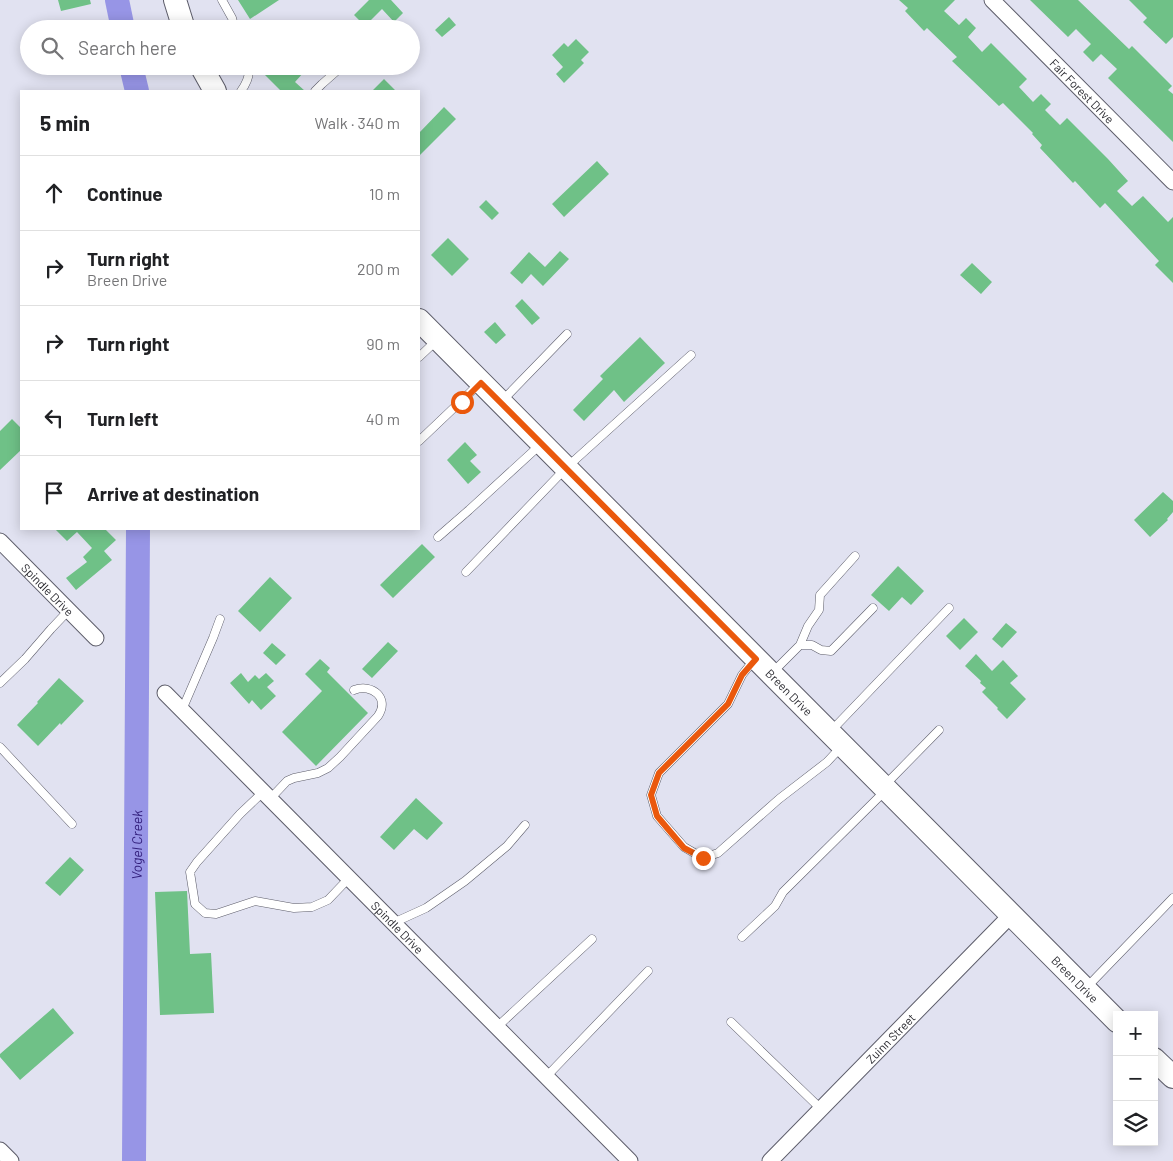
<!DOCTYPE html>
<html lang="en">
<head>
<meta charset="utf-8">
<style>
  body { margin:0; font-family:Barlow,sans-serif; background:#f2f2f2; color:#202124 }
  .controls { position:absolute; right:15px; bottom:15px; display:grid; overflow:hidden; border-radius:0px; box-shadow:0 2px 12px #0003 }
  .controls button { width:45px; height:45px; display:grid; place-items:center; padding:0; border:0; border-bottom:1px solid #e0e0e0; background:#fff; color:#202124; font:25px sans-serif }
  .stop { position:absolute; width:15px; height:15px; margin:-11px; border:4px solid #ea580c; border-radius:50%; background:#fff }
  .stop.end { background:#ea580c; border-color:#fff; box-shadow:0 1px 5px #0008 }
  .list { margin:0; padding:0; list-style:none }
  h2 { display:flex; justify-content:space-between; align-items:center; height:65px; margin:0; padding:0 20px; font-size:21px }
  h2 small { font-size:16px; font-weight:400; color:#757577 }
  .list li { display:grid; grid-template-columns:32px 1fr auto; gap:15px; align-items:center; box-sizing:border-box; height:75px; padding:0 20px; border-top:1px solid #e0e0e0 }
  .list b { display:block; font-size:19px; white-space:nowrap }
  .list p { margin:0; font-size:16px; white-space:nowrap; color:#757577 }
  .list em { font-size:16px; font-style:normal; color:#757577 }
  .icon { flex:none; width:28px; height:28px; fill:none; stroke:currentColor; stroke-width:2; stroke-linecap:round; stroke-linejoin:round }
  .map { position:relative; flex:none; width:1173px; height:1161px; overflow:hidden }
  .search { position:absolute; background:#fff; box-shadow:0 2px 12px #0003; left:20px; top:20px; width:400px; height:55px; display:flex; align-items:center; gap:12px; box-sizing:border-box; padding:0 18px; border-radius:28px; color:#757577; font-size:19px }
  .panel { position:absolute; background:#fff; box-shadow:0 2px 12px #0003; left:20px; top:90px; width:400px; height:440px; border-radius:0px }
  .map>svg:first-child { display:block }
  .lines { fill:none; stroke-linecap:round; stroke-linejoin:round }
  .river { stroke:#9795e6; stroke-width:24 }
  .building { fill:#6fc187 }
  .lane-casing { stroke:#5d5d6a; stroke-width:9 }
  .street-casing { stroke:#5d5d6a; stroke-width:17 }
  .secondary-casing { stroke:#5d5d6a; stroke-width:24 }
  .lane { stroke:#fff; stroke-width:8 }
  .street { stroke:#fff; stroke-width:15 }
  .secondary { stroke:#fff; stroke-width:22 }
  .route { stroke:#ea580c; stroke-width:6 }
  .labels { text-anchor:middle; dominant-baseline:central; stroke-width:4.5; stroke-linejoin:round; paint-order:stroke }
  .street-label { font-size:12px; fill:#2a2a30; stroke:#e1e2f1 }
  .water-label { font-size:14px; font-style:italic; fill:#311e7b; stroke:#e1e2f1 }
</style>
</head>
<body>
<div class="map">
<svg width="1173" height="1161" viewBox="0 0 1173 1161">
  <rect width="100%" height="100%" fill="#e1e2f1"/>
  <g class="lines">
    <g class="river">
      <path d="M117,0L123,29"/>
      <path d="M131,66L137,91"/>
      <path id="s1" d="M134,1161L138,529"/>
    </g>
  </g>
  <path class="building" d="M58,0H90L91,4L61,11Z
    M238,0H279L250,19Z
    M369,0H391L403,13L394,22L382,9L365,26L354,15Z
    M899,0H955L944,11L959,25L966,18L976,28L968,37L982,52L991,43L1027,79L1019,87L1033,102L1041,94L1051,104L1045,110L1060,125L1067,118L1108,159L1128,181L1117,191L1132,206L1143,196L1168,222L1173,217V283L1155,265L1159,261L1105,203L1100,208L1075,181L1073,183L1040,148L1042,145L1032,134L1033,133L1003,103L999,106L972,80L952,61L957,57L927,28L924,31L905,11L908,8Z
    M1030,0H1078L1129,49L1132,46L1172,86L1168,90L1173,94V142L1108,78L1117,69L1101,54L1093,62L1083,52L1091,44L1076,29L1068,37Z
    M1129,0H1173V37L1166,44L1143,22L1147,18Z
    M449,17L456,25L442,37L435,30Z
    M576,39L589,52L581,60L584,63L564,83L556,74L563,67L552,55L564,43L568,47Z
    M256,66H298L304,72L295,82L305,91H281Z
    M384,79L396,91H372Z
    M444,107L456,119L419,156V133Z
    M597,161L609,174L564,217L552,204Z
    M486,200L499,213L492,220L479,207Z
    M448,238L469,259L452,276L431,255Z
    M560,251L569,259L543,286L531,274L522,284L510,273L529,252L545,267Z
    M972,263L992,282L981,294L960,275Z
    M522,299L540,318L532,325L515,306Z
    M495,322L506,335L496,344L484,332Z
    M640,337L665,363L624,402L614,390L584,421L573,410L603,379L600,376Z
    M12,419L21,428V450L0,470V431Z
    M465,442L477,455L470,461L481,472L468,484L447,460Z
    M1163,492L1173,501V512L1167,519L1168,520L1150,537L1134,520Z
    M55,529H105L116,540L104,551L112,560L76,590L66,578L87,562L83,557L92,548L77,532L67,541Z
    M422,544L435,557L393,598L380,585Z
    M898,566L924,591L911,605L902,597L889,611L871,595Z
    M270,577L292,598L260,632L238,611Z
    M964,618L978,632L960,650L946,636Z
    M1006,623L1017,632L1002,648L992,639Z
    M388,642L398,651L372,678L362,669Z
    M272,643L286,655L276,665L263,653Z
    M976,654L992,671L1003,660L1018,676L1010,683L1026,699L1007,719L997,709L998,708L982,692L986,688L980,683L981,681L965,666Z
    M320,659L330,668L327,672L368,713L316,766L282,732L322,691L305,674Z
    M241,673L248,682L255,675L259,679L266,673L274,681L267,687L276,696L261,710L252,700L249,704L230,683Z
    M59,678L84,701L61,725L60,723L38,746L17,725L38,703L37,702Z
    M416,798L443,823L427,840L414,829L394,850L380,837Z
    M70,857L84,870L60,896L45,883Z
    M187,891L190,954L211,953L214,1013L160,1015L155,892Z
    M53,1008L74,1033L20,1080L0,1057V1054Z"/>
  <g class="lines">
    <g class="lane-casing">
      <path id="lane" d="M222,0L232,18L235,29
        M241,91C246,84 251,75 248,66
        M315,91L322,84L339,69
        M419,357L436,341
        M502,401L567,334
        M419,441L479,384
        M438,537L469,510L540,445
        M466,572L566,468L691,355
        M800,645L808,626L819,610L820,595L855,556
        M754,660L742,675L728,704L659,773L651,795L657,816L684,847L703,858L718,853L779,799L827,762L841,747
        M772,673L800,645H812L821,650L831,651L873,608
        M0,683L25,659L51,629L69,610
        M182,710L213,638L220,619
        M831,731L949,608
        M0,747L72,824
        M885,785L939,730
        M263,792L240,814L197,862L190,872L195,904L205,913L216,914L255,901L294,908L312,907L328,900L349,878
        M270,799L287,781L294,778L318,773L328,768L340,757L378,716C390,698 372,683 354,690
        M393,923L426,908L465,881L507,846L525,825
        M742,937L775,906L783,892L885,791
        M1086,988L1173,898
        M731,1022L821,1109
        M497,1027L592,939
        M546,1077L648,971"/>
    </g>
    <g class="street-casing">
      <g id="street">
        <path id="s2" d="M992,0L1173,182"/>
        <path id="s3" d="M0,541L96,638"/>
        <path id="s4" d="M165,693L630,1161"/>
        <path d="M0,1150L11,1161"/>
        <path id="s5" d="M770,1161L1011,915"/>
      </g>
    </g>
    <g class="secondary-casing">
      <g id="secondary">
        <path d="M175,0L184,29"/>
        <path d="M201,66L215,91"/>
        <path id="s6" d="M419,320L1117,1021"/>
        <path d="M1154,1059L1173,1077"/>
      </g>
    </g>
    <use href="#lane" class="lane"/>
    <use href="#street" class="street"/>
    <use href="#secondary" class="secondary"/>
  </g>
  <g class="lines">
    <path class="route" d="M462,402L481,383L756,659L742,675L728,704L659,773L651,795L657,816L684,848L703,858"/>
  </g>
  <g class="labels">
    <g class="street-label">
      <text stroke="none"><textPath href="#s2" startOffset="128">Fair Forest Drive</textPath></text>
      <text stroke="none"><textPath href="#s3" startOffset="68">Spindle Drive</textPath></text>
      <text stroke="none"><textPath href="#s6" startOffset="525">Breen Drive</textPath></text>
      <text stroke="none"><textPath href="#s4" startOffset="330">Spindle Drive</textPath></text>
      <text stroke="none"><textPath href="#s6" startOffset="930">Breen Drive</textPath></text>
      <text stroke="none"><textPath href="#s5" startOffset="172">Zuinn Street</textPath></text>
    </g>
    <g class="water-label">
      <text stroke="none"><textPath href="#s1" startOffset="316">Vogel Creek</textPath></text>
    </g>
  </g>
</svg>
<div class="controls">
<button>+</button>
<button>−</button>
<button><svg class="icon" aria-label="layers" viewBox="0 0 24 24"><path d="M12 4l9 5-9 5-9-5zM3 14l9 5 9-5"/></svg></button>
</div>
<div class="stop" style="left:462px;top:402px"></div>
<div class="stop end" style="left:703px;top:858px"></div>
<div class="search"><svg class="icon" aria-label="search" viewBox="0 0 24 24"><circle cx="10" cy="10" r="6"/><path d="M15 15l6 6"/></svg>Search here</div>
<section class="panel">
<h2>5 min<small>Walk · 340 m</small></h2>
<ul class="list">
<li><svg class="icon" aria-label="ahead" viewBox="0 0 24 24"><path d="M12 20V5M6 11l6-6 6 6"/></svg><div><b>Continue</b></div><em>10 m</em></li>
<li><svg class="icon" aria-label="right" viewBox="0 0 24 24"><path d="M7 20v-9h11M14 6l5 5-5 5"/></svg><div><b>Turn right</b><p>Breen Drive</p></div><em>200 m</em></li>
<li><svg class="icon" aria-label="right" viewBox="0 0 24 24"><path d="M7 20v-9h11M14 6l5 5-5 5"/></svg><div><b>Turn right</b></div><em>90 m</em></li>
<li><svg class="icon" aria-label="left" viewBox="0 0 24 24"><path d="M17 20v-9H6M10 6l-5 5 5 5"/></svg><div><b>Turn left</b></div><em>40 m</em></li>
<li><svg class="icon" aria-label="arrive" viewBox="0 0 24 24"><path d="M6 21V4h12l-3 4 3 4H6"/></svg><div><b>Arrive at destination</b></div></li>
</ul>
</section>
</div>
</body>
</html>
